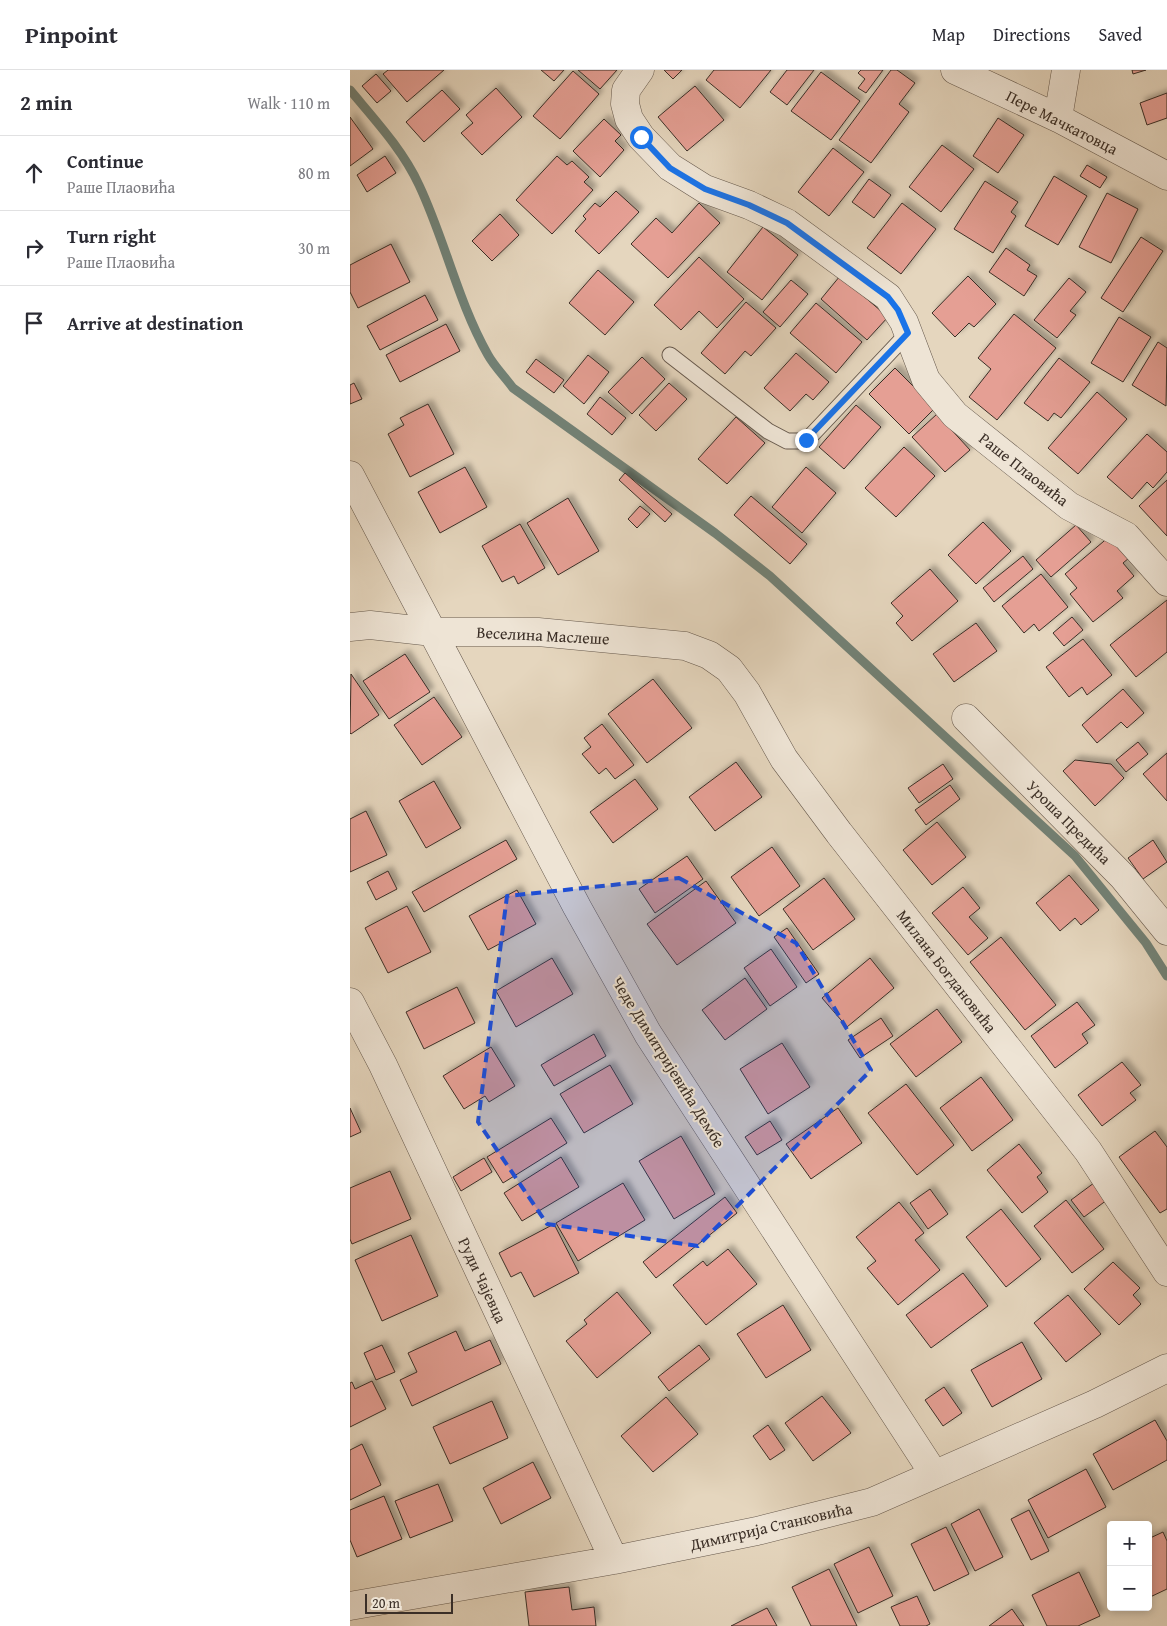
<!DOCTYPE html>
<html lang="en">
<head>
<meta charset="utf-8">
<style>
  body { margin:0; font-family:"Gentium Book Plus",serif; background:#f2f2f3; color:#2b2b33 }
  .controls { position:absolute; right:15px; bottom:15px; display:grid; overflow:hidden; border-radius:5px; box-shadow:0 2px 8px #0003 }
  .controls button { width:45px; height:45px; display:grid; place-items:center; padding:0; border:0; border-bottom:1px solid #e1e1e2; background:#fff; color:#2b2b33; font:25px sans-serif }
  .scale { position:absolute; left:15px; bottom:12px; width:88px; box-sizing:border-box; padding-left:5px; border:2px solid #3b2f27; border-top:0; font-size:14px; line-height:18px; white-space:nowrap; color:#3b2f27; -webkit-text-stroke:4px #eee4d5; paint-order:stroke }
  .stop { position:absolute; width:15px; height:15px; margin:-11px; border:4px solid #1a73e8; border-radius:50%; background:#fff }
  .stop.end { background:#1a73e8; border-color:#fff; box-shadow:0 1px 5px #0008 }
  .list { margin:0; padding:0; list-style:none }
  h2 { display:flex; justify-content:space-between; align-items:center; height:65px; margin:0; padding:0 20px; font-size:21px }
  h2 small { font-size:16px; font-weight:400; color:#7c7c81 }
  .list li { display:grid; grid-template-columns:32px 1fr auto; gap:15px; align-items:center; box-sizing:border-box; height:75px; padding:0 20px; border-top:1px solid #e1e1e2 }
  .list b { display:block; font-size:19px; white-space:nowrap }
  .list p { margin:0; font-size:16px; white-space:nowrap; color:#7c7c81 }
  .list em { font-size:16px; font-style:normal; color:#7c7c81 }
  .icon { flex:none; width:28px; height:28px; fill:none; stroke:currentColor; stroke-width:2; stroke-linecap:round; stroke-linejoin:round }
  .map { position:relative; flex:none; width:817px; height:1556px; overflow:hidden }
  header { display:flex; align-items:center; gap:30px; box-sizing:border-box; height:70px; padding:0 25px; background:#fff; border-bottom:1px solid #e1e1e2 }
  header strong { font-size:24px }
  nav { display:flex; gap:28px; margin-inline-start:auto; font-size:18px }
  main { display:flex }
  aside { flex:1; background:#fff }
  .map>svg:first-child { display:block }
  .lines { fill:none; stroke-linecap:round; stroke-linejoin:round }
  .stream { stroke:#728277; stroke-width:9 }
  .building { fill:#e59f94; stroke:#3b2f27; filter:url(#shadow) }
  .lane-casing { stroke:#66594d; stroke-width:17 }
  .street-casing { stroke:#66594d; stroke-width:29 }
  .lane { stroke:#eee4d5; stroke-width:15 }
  .street { stroke:#eee4d5; stroke-width:28 }
  .route { stroke:#1a73e8; stroke-width:6 }
  .marked { fill:#1d4ed8; fill-opacity:0.2; stroke:#1d4ed8; stroke-width:4; stroke-dasharray:10 6; stroke-linejoin:round }
  .labels { text-anchor:middle; dominant-baseline:central; stroke-width:4; stroke-linejoin:round; paint-order:stroke }
  .street-label { font-size:16px; fill:#3b2f27; stroke:#eee4d5 }
</style>
</head>
<body>
<header>
<strong>Pinpoint</strong>
<nav><a>Map</a><a>Directions</a><a>Saved</a></nav>
</header>
<main>
<aside>
<h2>2 min<small>Walk · 110 m</small></h2>
<ul class="list">
<li><svg class="icon" aria-label="ahead" viewBox="0 0 24 24"><path d="M12 20V5M6 11l6-6 6 6"/></svg><div><b>Continue</b><p>Раше Плаовића</p></div><em>80 m</em></li>
<li><svg class="icon" aria-label="right" viewBox="0 0 24 24"><path d="M7 20v-9h11M14 6l5 5-5 5"/></svg><div><b>Turn right</b><p>Раше Плаовића</p></div><em>30 m</em></li>
<li><svg class="icon" aria-label="arrive" viewBox="0 0 24 24"><path d="M6 21V4h12l-3 4 3 4H6"/></svg><div><b>Arrive at destination</b></div></li>
</ul>
</aside>
<div class="map">
<svg width="817" height="1556" viewBox="0 0 817 1556">
  <defs>
    <filter id="shadow"><feDropShadow dx="4.5" dy="-4.5" stdDeviation="2.5" flood-color="#0004"/></filter>
  </defs>
  <rect width="100%" height="100%" fill="#e5d6be"/>
  <filter id="stains"><feTurbulence type="fractalNoise" baseFrequency=".004" numOctaves="4"/><feColorMatrix values="0 0 0 0 .2 0 0 0 0 .09 0 0 0 0 .02 0 0 0 .5 -.17"/></filter>
  <radialGradient id="worn" r=".72"><stop offset=".6" stop-color="#630" stop-opacity="0"/><stop offset="1" stop-color="#630" stop-opacity=".3"/></radialGradient>
  <g class="lines">
    <path class="stream" d="M0,20C25,50 53,80 69,115C95,170 108,232 138,285C144,296 155,307 163,318L365,463L420,506L725,786L796,873L817,906"/>
  </g>
  <path class="building" d="M38,0H94L57,32L33,4Z
    M191,0H214L204,11Z
    M228,0H267L250,19Z
    M314,0H332L323,9Z
    M364,0H421L390,38L356,10Z
    M437,0H464L437,35L420,22Z
    M511,0H533L516,23L508,18L515,9L508,3Z
    M541,0H547L565,13L549,34L559,42L521,93L489,70Z
    M782,0H796L783,4Z
    M223,1L249,24L210,69L183,46Z
    M471,2L510,31L481,70L441,41Z
    M26,4L41,21L27,33L12,16Z
    M345,16L374,50L337,81L308,47Z
    M146,18L172,47L132,85L111,63L123,53L116,45Z
    M92,20L110,39L74,72L56,52Z
    M817,23V48L797,55L790,33Z
    M0,47L23,79L0,96Z
    M648,48L674,65L648,103L623,86Z
    M254,49L271,65L265,71L274,80L250,107L223,81Z
    M592,75L624,99L591,142L559,117Z
    M483,78L514,102L479,146L448,122Z
    M35,86L46,103L17,122L7,105Z
    M207,86L217,95L222,91L239,107L234,112L243,120L202,164L166,130Z
    M737,95L757,107L750,118L730,106Z
    M704,106L737,126L708,175L675,156Z
    M519,109L541,125L524,148L502,132Z
    M635,111L668,132L661,142L666,146L643,183L604,159Z
    M266,121L289,142L249,184L225,161L236,149L233,146L245,133L250,137Z
    M757,123L788,139L761,193L729,177Z
    M349,133L370,153L318,208L281,174L306,148L322,163Z
    M552,133L586,159L551,204L517,178Z
    M150,144L169,165L142,191L122,171Z
    M413,157L448,185L412,230L377,202Z
    M791,167L813,181L773,242L751,228Z
    M41,174L60,212L8,238L0,222V195Z
    M656,178L680,195L677,200L687,206L674,226L639,202Z
    M349,187L394,229L367,258L349,241L331,260L304,235Z
    M248,200L284,232L255,265L219,233Z
    M490,206L538,247L517,270L471,229Z
    M618,206L646,234L624,257L619,253L605,267L582,243Z
    M719,208L736,222L720,241L726,245L707,268L684,250Z
    M441,210L458,224L430,257L413,242Z
    M75,225L88,250L30,280L17,256Z
    M396,232L426,258L401,286L395,281L375,304L351,283Z
    M466,233L512,272L486,303L440,263Z
    M664,244L706,278L647,350L619,327L641,299L628,288Z
    M769,247L801,267L773,312L741,293Z
    M96,254L110,281L50,312L36,285Z
    M808,272L817,278L816,336L782,315Z
    M446,283L479,312L463,330L456,324L440,341L414,318Z
    M238,285L259,302L234,334L213,316Z
    M292,287L315,309L282,344L258,322Z
    M709,288L740,312L711,348L704,343L698,351L674,333Z
    M186,289L214,310L204,323L176,302Z
    M545,298L585,338L559,364L519,324Z
    M4,313L12,329L0,334V315Z
    M319,313L337,329L306,361L289,345Z
    M747,322L777,349L728,404L698,378Z
    M250,327L276,348L262,365L237,344Z
    M78,334L104,384L60,407L38,364L54,355L50,348Z
    M506,335L531,357L494,399L469,377Z
    M587,344L620,380L595,402L562,367Z
    M386,347L415,373L377,414L348,389Z
    M797,364L817,382V402L803,418L797,412L782,429L757,407Z
    M554,377L585,406L546,447L515,418Z
    M115,397L137,437L90,463L68,422Z
    M456,397L486,423L452,463L422,437Z
    M275,403L322,444L315,452L269,410Z
    M817,410V466L789,436Z
    M401,426L457,474L440,494L384,445Z
    M218,428L249,481L208,505L177,453Z
    M290,436L300,444L287,458L278,449Z
    M633,452L661,481L626,514L598,485Z
    M170,454L195,498L168,514L164,506L152,512L132,476Z
    M726,455L741,472L701,507L686,490Z
    M760,466L779,488L773,493L784,506L767,521L773,528L743,552L720,524L727,518L715,504Z
    M673,486L683,499L644,532L633,518Z
    M580,499L608,531L562,571L546,553L553,546L541,533Z
    M691,504L718,537L689,561L684,554L674,563L652,536Z
    M817,530V582L786,607L760,575Z
    M722,547L733,560L714,576L703,563Z
    M626,553L647,581L604,612L583,584Z
    M733,569L762,605L737,625L732,617L719,627L696,597Z
    M55,584L80,622L39,649L13,611Z
    M1,604L29,645L1,664L0,663Z
    M303,609L342,658L297,693L258,644Z
    M773,619L794,643L777,658L771,652L747,673L732,655Z
    M84,627L112,667L72,695L44,655Z
    M252,654L284,695L265,709L256,698L249,704L232,684L241,677L234,668Z
    M788,672L798,684L776,702L766,690Z
    M817,683V731L793,704Z
    M725,690L761,694L774,708L745,736L713,701Z
    M386,692L412,727L365,761L339,727Z
    M593,694L603,709L569,733L558,718Z
    M285,709L308,739L263,773L240,742Z
    M84,711L111,758L76,778L49,731Z
    M600,715L610,729L576,755L565,740Z
    M16,741L37,785L0,802V749Z
    M587,752L616,787L582,815L553,780Z
    M156,770L167,789L74,842L62,822Z
    M803,770L817,792L793,809L778,788Z
    M422,777L450,816L409,846L381,807Z
    M337,786L353,809L305,843L289,819Z
    M38,801L47,819L26,830L17,812Z
    M719,805L749,840L731,855L725,848L710,861L686,833Z
    M474,808L505,849L463,880L433,839Z
    M356,811L386,853L327,895L297,854Z
    M613,817L630,838L619,847L638,868L618,885L582,843Z
    M167,820L186,854L138,880L119,846Z
    M57,836L81,882L38,903L15,858Z
    M437,858L469,904L456,913L424,867Z
    M651,867L706,935L675,960L620,892Z
    M421,879L447,917L420,936L394,898Z
    M202,888L223,924L166,957L146,921Z
    M520,888L544,918L497,957L472,928Z
    M395,908L417,939L375,970L352,940Z
    M107,917L125,953L74,979L56,942Z
    M727,932L745,955L732,964L738,973L705,998L681,966Z
    M587,939L612,972L566,1007L540,974Z
    M531,948L543,966L510,988L498,970Z
    M244,964L256,986L204,1016L191,995Z
    M432,973L460,1017L418,1044L390,999Z
    M141,977L165,1016L139,1032L135,1026L114,1039L93,1006Z
    M772,992L791,1015L780,1023L786,1030L752,1056L728,1025Z
    M260,995L283,1034L234,1063L210,1024Z
    M631,1007L663,1050L622,1081L590,1038Z
    M556,1014L604,1075L567,1105L518,1043Z
    M0,1038L11,1062L0,1067Z
    M488,1038L512,1073L461,1109L436,1074Z
    M201,1048L217,1073L153,1113L137,1087Z
    M420,1051L432,1070L407,1085L395,1067Z
    M805,1061L817,1077V1139L810,1143L769,1087Z
    M331,1066L365,1124L324,1149L289,1091Z
    M669,1074L692,1103L687,1107L698,1122L672,1143L637,1100Z
    M211,1087L229,1117L172,1151L154,1123Z
    M134,1088L142,1102L111,1121L103,1107Z
    M40,1101L61,1149L2,1174L0,1169V1118Z
    M748,1110L761,1127L734,1147L721,1130Z
    M273,1113L295,1150L228,1191L206,1153Z
    M580,1119L598,1144L578,1159L560,1133Z
    M375,1127L387,1143L306,1208L293,1192Z
    M716,1130L754,1179L722,1203L684,1156Z
    M549,1132L574,1163L565,1170L590,1200L548,1235L517,1198L526,1191L506,1167Z
    M651,1139L691,1189L656,1217L616,1167Z
    M204,1154L229,1203L184,1227L171,1202L161,1207L149,1183Z
    M61,1165L88,1226L32,1251L5,1190Z
    M378,1179L407,1214L356,1255L323,1215L353,1191L357,1196Z
    M763,1192L790,1218L783,1225L791,1234L769,1255L734,1219Z
    M613,1203L638,1236L581,1278L556,1245Z
    M267,1222L301,1263L247,1308L216,1271L237,1254L234,1250Z
    M718,1225L751,1264L716,1292L684,1253Z
    M433,1235L461,1280L416,1308L387,1264Z
    M106,1261L115,1281L140,1270L151,1294L62,1336L50,1310L67,1302L58,1283Z
    M672,1272L692,1309L642,1337L621,1300Z
    M32,1275L45,1302L26,1310L14,1283Z
    M349,1275L360,1289L319,1321L308,1307Z
    M22,1311L36,1339L0,1357V1313L2,1312L5,1319Z
    M594,1317L612,1343L593,1356L575,1330Z
    M472,1326L501,1363L463,1391L435,1353Z
    M316,1327L348,1364L303,1402L271,1366Z
    M142,1331L158,1368L100,1394L83,1357Z
    M805,1350L817,1371V1390L763,1420L743,1384Z
    M418,1355L435,1380L420,1390L403,1366Z
    M12,1374L31,1415L0,1430V1380Z
    M183,1392L201,1428L151,1454L133,1418Z
    M736,1399L756,1437L698,1468L678,1430Z
    M88,1414L103,1451L60,1468L45,1431Z
    M34,1426L52,1469L7,1487L0,1470V1440Z
    M629,1439L653,1487L625,1501L601,1454Z
    M679,1440L699,1481L681,1490L661,1449Z
    M596,1457L619,1504L584,1521L561,1474Z
    M813,1462L817,1471V1519L798,1528V1469Z
    M519,1477L543,1526L508,1543L484,1494Z
    M479,1499L507,1556H461L442,1517Z
    M729,1502L750,1546L728,1556H697L682,1525Z
    M219,1517L222,1540L244,1537L246,1556H179L175,1522Z
    M567,1526L580,1554L576,1556H550L541,1537Z
    M417,1538L427,1556H381Z
    M662,1539L674,1556H639Z"/>
  <g class="lines">
    <g class="lane-casing">
      <path id="lane" d="M320,285L418,361L437,371H456L558,263"/>
    </g>
    <g class="street-casing">
      <path id="street" d="M290,0L276,20L275,34L279,49L291,67L320,97L355,119L399,135L437,153L538,227L554,252L576,310L605,345L719,436L776,466L817,512
        M605,0L708,48L817,106
        M708,48L716,0
        M0,405L227,837L298,964L584,1404
        M0,557L20,555L83,562H188L335,576L359,585L379,599L397,623L434,689L489,763L738,1081L817,1202
        M616,648L773,807L817,861
        M0,932L33,995L264,1490
        M0,1536L264,1490L407,1461L522,1432L745,1334L817,1298"/>
    </g>
    <use href="#lane" class="lane"/>
    <use href="#street" class="street"/>
  </g>
  <g class="lines">
    <path class="route" d="M291,67L320,98L355,119L399,135L437,153L538,227L548,240L558,263L456,370"/>
  </g>
  <path class="marked" d="M329,808L446,873L521,1000L348,1176L197,1154L128,1052L157,826Z"/>
  <g class="labels">
    <g class="street-label">
      <text transform="translate(712 52) rotate(27)">Пере Мачкатовца</text>
      <text transform="translate(674 399) rotate(38)">Раше Плаовића</text>
      <text transform="translate(193 565) rotate(3)">Веселина Маслеше</text>
      <text transform="translate(719 752) rotate(45)">Уроша Предића</text>
      <text transform="translate(597 901) rotate(52)">Милана Богдановића</text>
      <text transform="translate(319 992) rotate(58)">Чеде Димитријевића Дембе</text>
      <text transform="translate(133 1210) rotate(65)">Руди Чајевца</text>
      <text transform="translate(421 1456) rotate(-13)">Димитрија Станковића</text>
    </g>
  </g>
  <rect width="100%" height="100%" filter="url(#stains)"/>
  <rect width="100%" height="100%" fill="url(#worn)"/>
</svg>
<div class="controls">
<button>+</button>
<button>−</button>
</div>
<div class="scale">20 m</div>
<div class="stop" style="left:291px;top:67px"></div>
<div class="stop end" style="left:456px;top:370px"></div>
</div>
</main>
</body>
</html>
